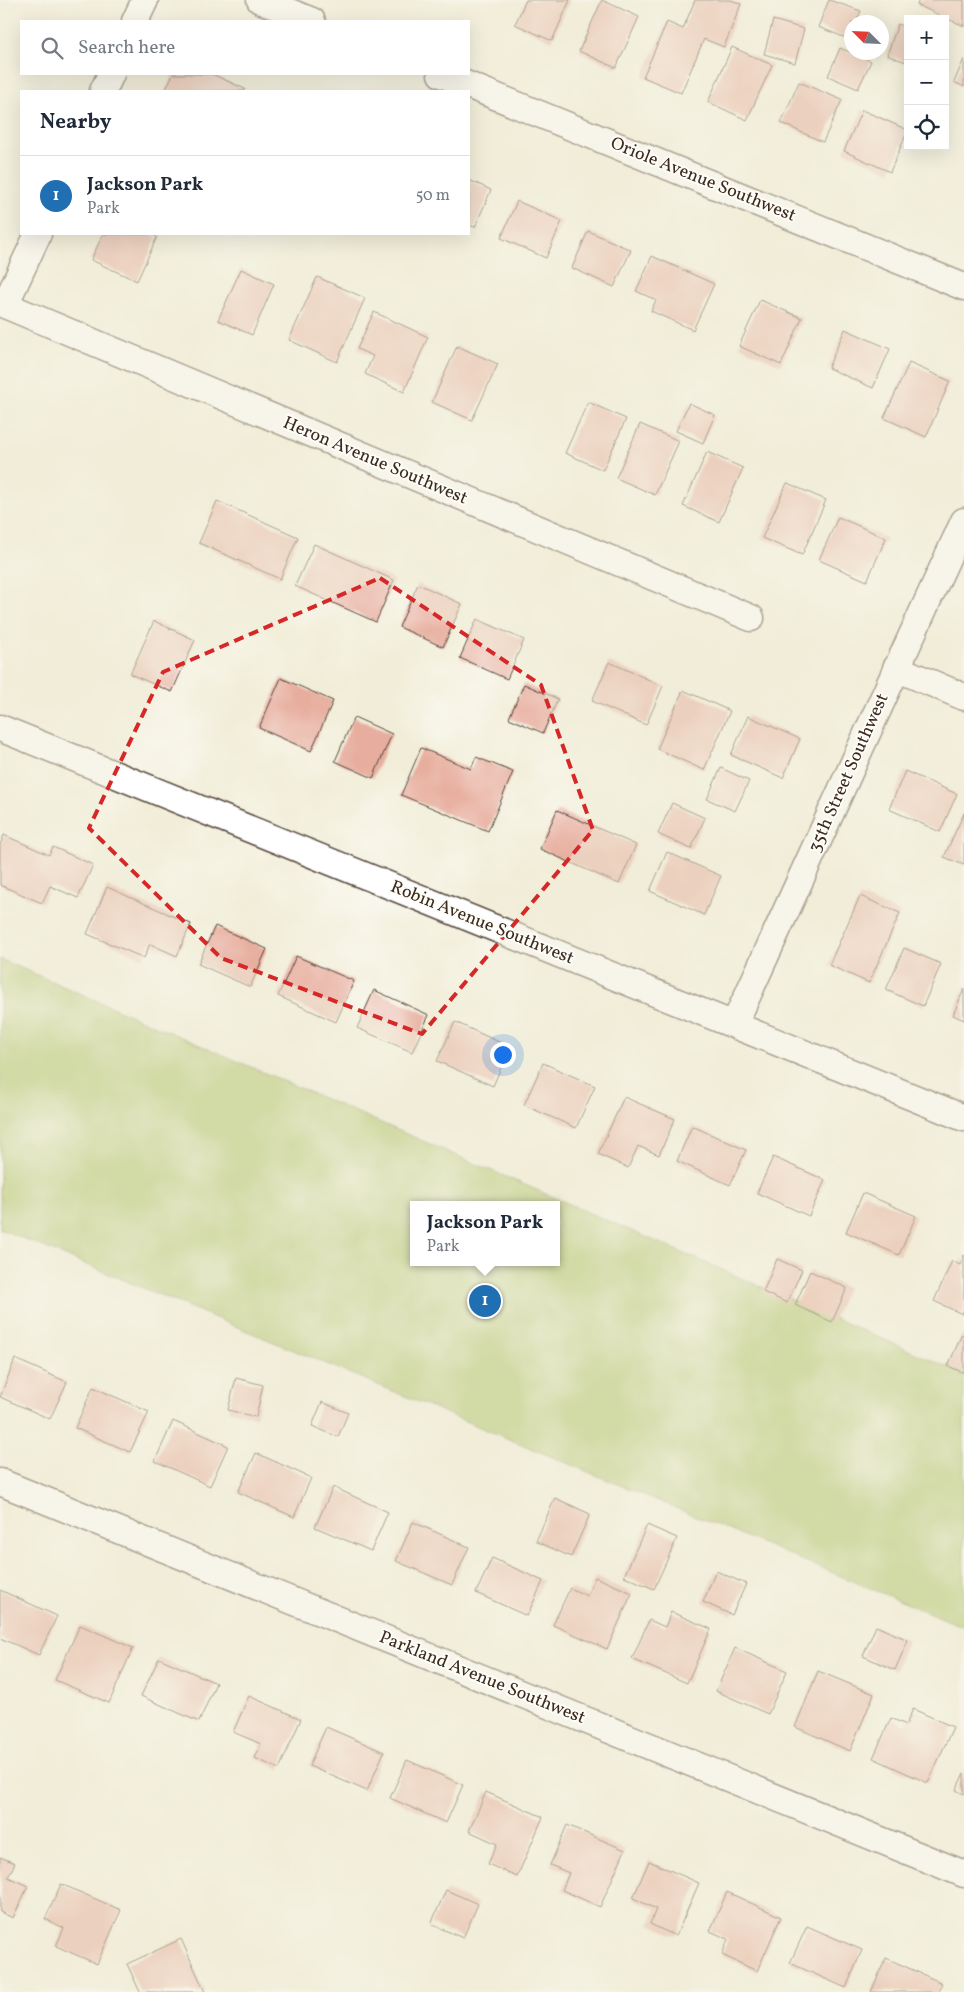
<!DOCTYPE html>
<html lang="en">
<head>
<meta charset="utf-8">
<style>
  body { margin:0; font-family:Vollkorn,serif; background:#f6f6f7; color:#1f2937 }
  .controls { position:absolute; right:15px; top:15px; display:grid; overflow:hidden; border-radius:0px; box-shadow:0 5px 20px #0002 }
  .controls button { width:45px; height:45px; display:grid; place-items:center; padding:0; border:0; border-bottom:1px solid #e0e1e3; background:#fff; color:#1f2937; font:25px sans-serif }
  .compass { position:absolute; left:844px; top:15px; width:45px; height:45px; border-radius:50%; background:#fff; box-shadow:0 5px 20px #0002; rotate:294deg }
  .you { position:absolute; left:502px; top:1054px; width:18px; height:18px; margin:-12px; border:4px solid #fff; border-radius:50%; background:#1a73e8; box-shadow:0 0 0 8px #1a73e833 }
  .badge { display:grid; place-items:center; width:32px; height:32px; border-radius:50%; background:#1f6fb2; color:#fff; font-size:16px; font-weight:700 }
  .pin { position:absolute; translate:-50% -50%; border:2px solid #fff; box-shadow:0 1px 5px #0006 }
  .popup { position:absolute; left:410px; top:1201px; width:150px; height:65px; box-sizing:border-box; display:grid; place-content:center; border-radius:0px; background:#fff; filter:drop-shadow(0 1px 4px #0005); font-size:16px; white-space:nowrap; color:#747a83 }
  .popup b { font-size:19px; color:#1f2937 }
  .popup::after { content:''; position:absolute; left:50%; top:100%; margin-left:-10px; border:10px solid transparent; border-top-color:#fff }
  .list { margin:0; padding:0; list-style:none }
  h2 { display:flex; justify-content:space-between; align-items:center; height:65px; margin:0; padding:0 20px; font-size:21px }
  h2 small { font-size:16px; font-weight:400; color:#747a83 }
  .list li { display:grid; grid-template-columns:32px 1fr auto; gap:15px; align-items:center; box-sizing:border-box; height:80px; padding:0 20px; border-top:1px solid #e0e1e3 }
  .list b { display:block; font-size:19px; white-space:nowrap }
  .list p { margin:0; font-size:16px; white-space:nowrap; color:#747a83 }
  .list em { font-size:16px; font-style:normal; color:#747a83 }
  .icon { flex:none; width:28px; height:28px; fill:none; stroke:currentColor; stroke-width:2; stroke-linecap:round; stroke-linejoin:round }
  .map { position:relative; flex:none; width:964px; height:1992px; overflow:hidden }
  .search { position:absolute; background:#fff; box-shadow:0 5px 20px #0002; left:20px; top:20px; width:450px; height:55px; display:flex; align-items:center; gap:12px; box-sizing:border-box; padding:0 18px; border-radius:0px; color:#747a83; font-size:19px }
  .panel { position:absolute; background:#fff; box-shadow:0 5px 20px #0002; left:20px; top:90px; width:450px; height:145px; border-radius:0px }
  .map>svg:first-child { display:block }
  .green { fill:#aec469; stroke:#747744; fill-rule:evenodd }
  .building { fill:#e7ae9f }
  .lines { fill:none; stroke-linecap:round; stroke-linejoin:round }
  .minor-casing { stroke:#56473a; stroke-width:29 }
  .minor { stroke:#fff; stroke-width:26 }
  .marked { fill:none; stroke:#d62828; stroke-width:4; stroke-dasharray:10 6; stroke-linejoin:round }
  .labels { text-anchor:middle; dominant-baseline:central; stroke-width:4; stroke-linejoin:round; paint-order:stroke }
  .street-label { font-size:18px; fill:#3b2a1e; stroke:#fdfcf7 }
</style>
</head>
<body>
<div class="map">
<svg width="964" height="1992" viewBox="0 0 964 1992">
  <rect width="100%" height="100%" fill="#fdfcf7"/>
  <filter id="ink" filterUnits="userSpaceOnUse"><feTurbulence type="fractalNoise" baseFrequency=".02" numOctaves="2"/><feDisplacementMap in="SourceGraphic" scale="10" xChannelSelector="R" yChannelSelector="G"/><feConvolveMatrix kernelMatrix="1 2 1 2 8 2 1 2 1" color-interpolation-filters="sRGB"/></filter>
  <filter id="wash" filterUnits="userSpaceOnUse"><feTurbulence type="fractalNoise" baseFrequency=".0096" numOctaves="4" result="noise"/><feDisplacementMap in="SourceGraphic" scale="20" xChannelSelector="R" yChannelSelector="G"/><feGaussianBlur stdDeviation="1.12" result="paint"/><feColorMatrix in="noise" values="0 0 0 0 0 0 0 0 0 0 0 0 0 0 0 0 0 1.4 0 .05"/><feComposite in="paint" operator="in"/></filter>
  <g filter="url(#wash)">
    <rect width="100%" height="100%" fill="#f1edd8"/>
    <path class="green" d="M0,959L964,1374V1627L0,1229ZM414,1205H556V1262H414Z"/>
    <g id="blocks">
      <path class="building" d="M526,0H570L552,41L515,24Z
        M602,0L639,17L616,68L579,51Z
        M695,0H731L741,4L724,47L704,39L681,93L643,77L667,22L683,29Z
        M829,0L861,11L856,22H852L849,39L818,27Z
        M919,0H964V26L917,5Z
        M773,20L804,29L795,63L764,54Z
        M898,24L908,28L906,62L887,55Z
        M732,47L772,65L747,120L708,102Z
        M840,48L871,61L858,89L828,76Z
        M964,59V87L954,82Z
        M173,74H212L245,89L244,91H165Z
        M799,82L842,100L823,142L781,123Z
        M862,110L908,130L890,172L844,151Z
        M469,180L491,190L475,227L469,225Z
        M517,201L562,221L546,258L501,238Z
        M588,231L631,250L614,287L572,268Z
        M103,234H151L157,237L137,281L91,260Z
        M652,256L714,284L693,330L651,311L656,300L636,291Z
        M241,269L274,284L252,335L218,320Z
        M317,277L365,298L337,362L289,340Z
        M760,300L802,318L781,365L739,346Z
        M374,312L428,337L404,392L365,374L373,356L357,349Z
        M845,329L890,349L873,388L828,368Z
        M457,346L498,364L472,420L432,402Z
        M909,363L950,381L926,437L884,418Z
        M588,402L626,419L603,470L565,453Z
        M689,403L715,415L703,443L676,431Z
        M640,424L679,441L655,495L616,478Z
        M707,452L743,468L719,522L683,506Z
        M787,483L826,500L802,555L762,538Z
        M217,501L298,537L280,579L199,543Z
        M838,517L886,538L867,581L819,560Z
        M314,544L394,580L376,622L295,586Z
        M418,584L462,604L443,647L399,627Z
        M477,619L524,640L507,679L460,658Z
        M154,621L195,640L172,692L130,674Z
        M609,662L663,686L646,725L592,701Z
        M281,678L333,701L311,751L259,728Z
        M524,684L558,699L543,733L509,718Z
        M683,690L730,711L704,770L657,749Z
        M748,716L800,739L783,778L731,755Z
        M354,717L392,734L373,778L335,761Z
        M421,748L471,769L476,757L513,772L488,831L401,795Z
        M721,768L749,781L735,811L707,799Z
        M905,771L957,794L940,832L889,809Z
        M672,803L705,818L691,849L658,834Z
        M557,810L636,845L619,884L540,849Z
        M964,813V865L944,857Z
        M4,835L49,855L53,847L93,865L78,898L50,886L42,903L0,885V845Z
        M667,852L721,876L704,915L650,891Z
        M107,887L191,924L177,956L150,944L144,958L87,934Z
        M860,896L900,913L869,983L829,965Z
        M215,926L267,949L250,987L198,964Z
        M904,948L941,964L923,1006L886,990Z
        M296,956L354,981L336,1022L278,996Z
        M964,989V1020L953,1015Z
        M374,990L429,1015L412,1052L357,1028Z
        M455,1022L510,1047L493,1086L437,1061Z
        M543,1063L595,1086L576,1128L524,1105Z
        M624,1097L675,1119L659,1155L638,1146L628,1168L598,1154Z
        M692,1126L746,1150L730,1185L677,1161Z
        M773,1157L825,1180L809,1216L757,1193Z
        M863,1193L916,1216L899,1255L846,1232Z
        M964,1255V1309L962,1314L934,1301L952,1261L960,1265Z
        M777,1259L802,1270L787,1303L763,1292Z
        M810,1271L847,1288L832,1322L795,1305Z
        M962,1334L964,1335V1373L948,1366Z
        M15,1359L67,1382L50,1419L0,1397Z
        M236,1378L263,1385L256,1417L228,1410Z
        M93,1387L149,1412L130,1452L75,1428Z
        M322,1402L348,1413L338,1437L312,1426Z
        M173,1421L228,1446L210,1486L155,1461Z
        M256,1453L311,1478L294,1517L238,1492Z
        M333,1487L388,1512L371,1551L315,1527Z
        M555,1498L590,1514L571,1557L536,1541Z
        M413,1522L469,1547L452,1585L396,1561Z
        M647,1525L677,1538L654,1589L624,1576Z
        M492,1558L543,1581L527,1616L476,1593Z
        M716,1571L746,1584L732,1615L703,1602Z
        M595,1577L632,1593L607,1649L553,1625L570,1588L587,1596Z
        M0,1590L57,1616L39,1655L0,1638Z
        M671,1612L711,1629L687,1683L632,1659L649,1620L665,1627Z
        M80,1625L133,1648L109,1703L55,1680Z
        M876,1626L908,1640L895,1670L863,1656Z
        M735,1648L787,1671L768,1714L716,1691Z
        M159,1658L216,1683L199,1722L141,1696Z
        M818,1671L874,1694L850,1751L795,1727Z
        M249,1696L301,1719L279,1769L255,1758L261,1744L233,1732Z
        M913,1709L953,1727L928,1783L873,1758L891,1718L906,1725Z
        M326,1727L384,1752L367,1791L309,1766Z
        M407,1760L463,1785L446,1823L390,1798Z
        M964,1773V1794L956,1790Z
        M486,1792L543,1817L517,1877L488,1864L497,1844L469,1831Z
        M567,1825L625,1850L600,1907L562,1890L569,1873L550,1865Z
        M0,1857L15,1863L8,1877L28,1886L13,1918L0,1912Z
        M649,1861L699,1883L676,1936L650,1924L656,1909L633,1898Z
        M61,1884L121,1910L97,1964L56,1946L64,1928L45,1919Z
        M446,1890L478,1904L463,1938L431,1924Z
        M727,1892L781,1917L757,1971L722,1955L728,1939L710,1931Z
        M807,1926L862,1950L846,1988L790,1963Z
        M181,1939L205,1992H140L127,1964Z
        M886,1958L942,1983L938,1992H871Z"/>
    </g>
  </g>
  <g filter="url(#ink)">
    <use href="#blocks" fill-opacity="0" stroke="#56473a" stroke-width="1"/>
    <g class="lines">
      <g class="minor-casing">
        <path id="minor" d="M260,0L312,21
          M135,21L145,0
          M441,74L964,287
          M103,91L111,74
          M0,303L751,618
          M5,305L38,234
          M896,668L964,697
          M0,728L964,1118
          M734,1025L964,521
          M0,1482L964,1874"/>
      </g>
      <use href="#minor" class="minor"/>
    </g>
  </g>
  <path d="M0 0H964V1992H0ZM380,578L541,685L593,830L422,1034L221,958L89,828L163,672Z" fill="#f1edd8" fill-opacity=".55" fill-rule="evenodd"/>
  <path class="marked" d="M380,578L541,685L593,830L422,1034L221,958L89,828L163,672Z"/>
  <g class="labels">
    <g class="street-label">
      <text transform="translate(703 180) rotate(22)">Oriole Avenue Southwest</text>
      <text transform="translate(375 461) rotate(23)">Heron Avenue Southwest</text>
      <text transform="translate(849 773) rotate(-66)">35th Street Southwest</text>
      <text transform="translate(482 923) rotate(22)">Robin Avenue Southwest</text>
      <text transform="translate(482 1678) rotate(22)">Parkland Avenue Southwest</text>
    </g>
  </g>
</svg>
<div class="controls">
<button>+</button>
<button>−</button>
<button><svg class="icon" aria-label="locate" viewBox="0 0 24 24"><circle cx="12" cy="12" r="6"/><path d="M12 2v4M12 18v4M2 12h4M18 12h4"/></svg></button>
</div>
<svg class="compass" viewBox="-18 -18 36 36"><path d="M0-13l5 13h-10z" fill="#e53935"/><path d="M0 13l5-13h-10z" fill="#747a83"/></svg>
<div class="you"></div>
<div class="pin badge" style="left:485px;top:1301px">1</div>
<div class="popup"><b>Jackson Park</b>Park</div>
<div class="search"><svg class="icon" aria-label="search" viewBox="0 0 24 24"><circle cx="10" cy="10" r="6"/><path d="M15 15l6 6"/></svg>Search here</div>
<section class="panel">
<h2>Nearby<small></small></h2>
<ul class="list">
<li><span class="badge">1</span><div><b>Jackson Park</b><p>Park</p></div><em>50 m</em></li>
</ul>
</section>
</div>
</body>
</html>
